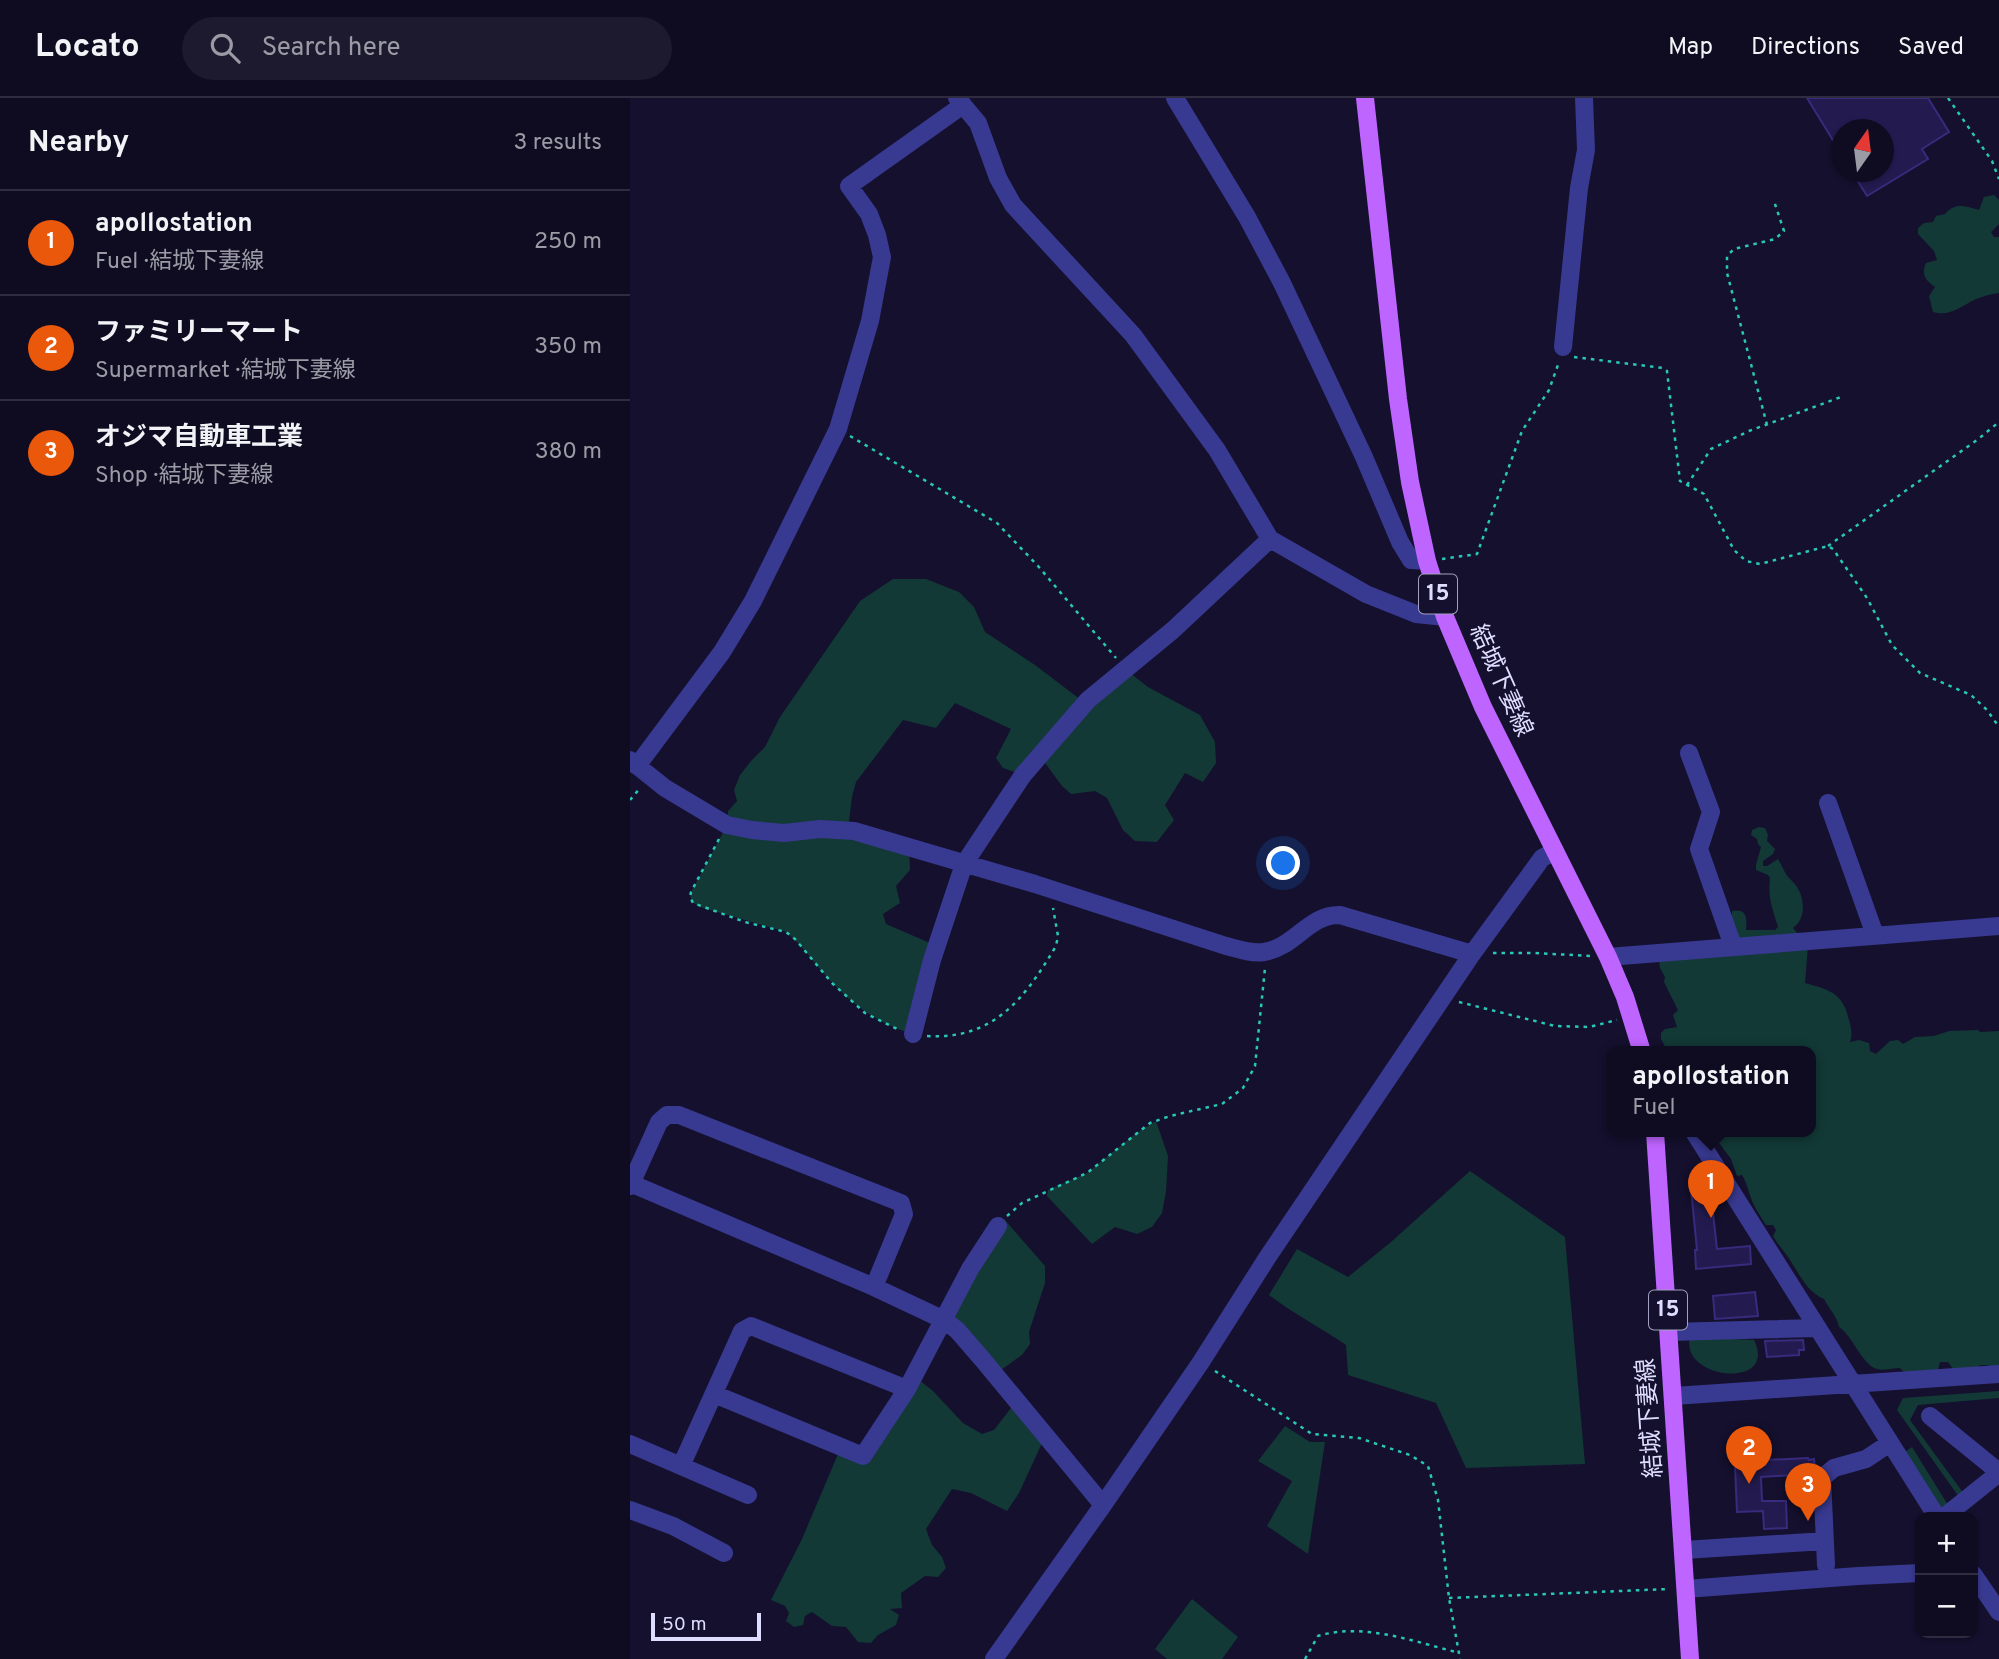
<!DOCTYPE html>
<html lang="en">
<head>
<meta charset="utf-8">
<style>
  body { margin:0; font-family:Overpass,"Noto Sans JP",sans-serif; background:#1d1a2f; color:#f1f3f6 }
  .controls { position:absolute; right:21px; bottom:21px; display:grid; overflow:hidden; border-radius:14px; box-shadow:0 2px 5px #0004 }
  .controls button { width:63px; height:63px; display:grid; place-items:center; padding:0; border:0; border-bottom:2px solid #2f2c40; background:#0f0c22; color:#f1f3f6; font:35px sans-serif }
  .compass { position:absolute; left:1201px; top:21px; width:63px; height:63px; border-radius:50%; background:#0f0c22; box-shadow:0 2px 5px #0004; rotate:14deg }
  .scale { position:absolute; left:21px; bottom:18px; width:110px; box-sizing:border-box; padding-left:7px; border:4px solid #dfddff; border-top:0; font-size:19px; line-height:24px; white-space:nowrap; color:#dfddff; -webkit-text-stroke:5px #14102e; paint-order:stroke }
  .you { position:absolute; left:654px; top:766px; width:24px; height:24px; margin:-18px; border:5px solid #fff; border-radius:50%; background:#1a73e8; box-shadow:0 0 0 10px #1a73e833 }
  .badge { display:grid; place-items:center; width:46px; height:46px; border-radius:50%; background:#ea580c; color:#fff; font-size:23px; font-weight:700 }
  .pin { position:absolute; translate:-50% -58px; filter:drop-shadow(0 2px 4px #0008) }
  .pin::after { content:''; position:absolute; top:37px; width:24px; height:21px; background:inherit; clip-path:polygon(0 0,100% 0,50% 100%) }
  .popup { position:absolute; left:976px; top:948px; width:210px; height:91px; box-sizing:border-box; display:grid; place-content:center; border-radius:14px; background:#0f0c22; filter:drop-shadow(0 2px 5px #0005); font-size:23px; white-space:nowrap; color:#9b9ba5 }
  .popup b { font-size:26px; color:#f1f3f6 }
  .popup::after { content:''; position:absolute; left:50%; top:100%; margin-left:-14px; border:14px solid transparent; border-top-color:#0f0c22 }
  .list { margin:0; padding:0; list-style:none }
  h2 { display:flex; justify-content:space-between; align-items:center; height:91px; margin:0; padding:0 28px; font-size:30px }
  h2 small { font-size:23px; font-weight:400; color:#9b9ba5 }
  .list li { display:grid; grid-template-columns:46px 1fr auto; gap:21px; align-items:center; box-sizing:border-box; height:105px; padding:0 28px; border-top:2px solid #2f2c40 }
  .list b { display:block; font-size:26px; white-space:nowrap }
  .list p { margin:0; font-size:23px; white-space:nowrap; color:#9b9ba5 }
  .list em { font-size:23px; font-style:normal; color:#9b9ba5 }
  .icon { flex:none; width:38px; height:38px; fill:none; stroke:currentColor; stroke-width:2; stroke-linecap:round; stroke-linejoin:round }
  .map { position:relative; flex:none; width:1369px; height:1561px; overflow:hidden }
  header { display:flex; align-items:center; gap:42px; box-sizing:border-box; height:98px; padding:0 35px; background:#0f0c22; border-bottom:2px solid #2f2c40 }
  header strong { font-size:33px }
  nav { display:flex; gap:38px; margin-inline-start:auto; font-size:24px }
  .search { width:490px; height:63px; background:#1d1a2f; display:flex; align-items:center; gap:18px; box-sizing:border-box; padding:0 24px; border-radius:38px; color:#9b9ba5; font-size:26px }
  main { display:flex }
  aside { flex:1; background:#0f0c22 }
  .map>svg:first-child { display:block }
  .green { fill:#123936 }
  .building { fill:#231b50; stroke:#382b7e; stroke-width:2 }
  .lines { fill:none; stroke-linecap:round; stroke-linejoin:round }
  .path { stroke:#28c8b7; stroke-width:2.5; stroke-dasharray:3.5 5; stroke-linecap:butt }
  .minor { stroke:#383990; stroke-width:18 }
  .major { stroke:#be64ff; stroke-width:18 }
  .labels { text-anchor:middle; dominant-baseline:central; stroke-width:5; stroke-linejoin:round; paint-order:stroke }
  .shield { fill:#14102e; stroke:#a2a0c0; stroke-width:2 }
  .shield-label { font-size:23px; font-weight:bold; fill:#dfddff }
  .street-label { font-size:24px; fill:#dfddff; stroke:#14102e }
</style>
</head>
<body>
<header>
<strong>Locato</strong>
<div class="search"><svg class="icon" aria-label="search" viewBox="0 0 24 24"><circle cx="10" cy="10" r="6"/><path d="M15 15l6 6"/></svg>Search here</div>
<nav><a>Map</a><a>Directions</a><a>Saved</a></nav>
</header>
<main>
<aside>
<h2>Nearby<small>3 results</small></h2>
<ul class="list">
<li><span class="badge">1</span><div><b>apollostation</b><p>Fuel · 結城下妻線</p></div><em>250 m</em></li>
<li><span class="badge">2</span><div><b>ファミリーマート</b><p>Supermarket · 結城下妻線</p></div><em>350 m</em></li>
<li><span class="badge">3</span><div><b>オジマ自動車工業</b><p>Shop · 結城下妻線</p></div><em>380 m</em></li>
</ul>
</aside>
<div class="map">
<svg width="1369" height="1561" viewBox="0 0 1369 1561">
  <rect width="100%" height="100%" fill="#14102e"/>
  <path class="green" d="M1364,97L1369,102V126L1361,134L1364,139H1369V195C1361,196 1354,198 1346,201C1331,208 1321,219 1303,214L1299,198L1305,189C1295,182 1291,176 1296,165L1307,162L1304,153L1288,136V130L1294,125L1303,124L1306,118L1315,116C1325,104 1335,108 1349,112L1354,99Z
    M263,481H296L329,494L344,509L355,534L405,567L455,605L495,571L518,589L570,617L585,644L586,665L573,684L555,675L535,707L544,722L527,744L505,743L493,732L477,700L465,693L441,696L432,688L410,658L393,677L373,670L366,660L381,631L325,605L306,630L273,622L226,684L222,699L218,732L279,750L280,772L266,788L270,805L253,816L256,826L307,848L283,936C244,925 215,901 190,871C179,858 169,845 156,834L70,809C64,806 59,802 61,794L97,727L98,713L107,703L104,692L110,677L121,663L135,649L150,619L230,503Z
    M1129,729L1135,730L1138,737L1137,743L1145,751L1143,756L1133,763V768H1137L1148,761C1151,766 1153,771 1156,776C1159,781 1164,784 1167,789C1175,801 1176,821 1163,830L1178,848L1175,885C1200,892 1213,895 1219,922C1221,930 1223,936 1220,944L1229,942L1239,945L1240,953L1246,956L1260,943L1268,942L1273,946L1285,939L1304,938L1319,933L1348,932L1350,934L1369,933V1271L1357,1267H1351L1346,1270L1323,1271L1318,1264H1310L1307,1275L1274,1274L1270,1270C1263,1270 1254,1273 1247,1271C1232,1267 1223,1238 1209,1229C1207,1218 1199,1211 1194,1201C1177,1194 1170,1177 1160,1162C1155,1154 1148,1147 1143,1138L1146,1132L1143,1127H1136C1131,1119 1124,1109 1121,1100C1118,1092 1117,1085 1112,1077L1107,1078L1101,1061L1081,1034H1181V954H1038L1031,941V935L1035,931L1047,929L1043,917L1048,912L1034,884L1035,879L1030,870L1029,862L1092,845L1102,820V813C1117,810 1117,820 1116,832H1145L1148,829C1142,808 1138,803 1140,780L1138,777L1126,772V767L1131,749L1128,746L1127,741L1121,737L1122,732Z
    M526,1023L538,1058L536,1094L532,1115L522,1129L507,1136L485,1129L462,1146L417,1098L418,1092L457,1075L505,1036Z
    M840,1073L935,1139L955,1366L836,1370L806,1305L718,1277L716,1247C691,1230 664,1216 639,1197L667,1151L718,1179L761,1144Z
    M374,1121L415,1168V1185L399,1234L400,1246L392,1257L371,1272L318,1220L368,1128Z
    M1060,1239L1124,1242C1149,1292 1049,1282 1060,1239Z
    M284,1278L303,1293L333,1325L352,1336L364,1332L384,1306L413,1343L389,1395L377,1413L341,1395L322,1391L296,1431L302,1447L312,1459L316,1470L308,1479L295,1478L271,1495L272,1510L260,1511L269,1517L266,1527L248,1537L241,1545L228,1544L216,1529L202,1528L182,1514L175,1518L173,1527L164,1529L156,1523L159,1515L155,1508L141,1502L172,1441L211,1349L233,1358Z
    M1369,1293V1300L1288,1307L1280,1322L1334,1396L1329,1399L1267,1312L1273,1300Z
    M655,1328L680,1344H695L678,1456L637,1428L662,1383L628,1363Z
    M1282,1349L1318,1407L1311,1412L1275,1354Z
    M562,1501L608,1539L592,1561H537L525,1551Z"/>
  <path class="building" d="M1177,0H1298L1319,34L1292,51L1298,61L1237,98L1222,74H1254V32H1212V57Z
    M1079,1079L1087,1151L1120,1148L1121,1166L1066,1171L1065,1152H1067L1060,1081Z
    M1125,1194L1128,1218L1085,1221L1083,1198Z
    M1173,1242L1174,1252H1169V1257L1137,1259L1135,1243Z
    M1178,1360L1179,1362L1184,1361L1185,1371L1179,1376L1131,1379L1132,1403H1156L1157,1430L1134,1431L1133,1413L1107,1414L1105,1369L1136,1367V1362Z"/>
  <g class="lines">
    <path class="path" d="M1318,0L1362,63L1369,81
      M944,259L1033,270L1037,273L1050,383L1074,396L1104,452L1116,463L1130,466L1198,448L1203,451L1237,500L1262,547L1290,575L1341,597L1357,612L1369,629
      M1137,327L1097,175V158L1104,151L1145,141L1154,133L1144,103
      M220,338L367,425L408,468L486,560
      M1057,387L1081,351L1119,333L1211,299
      M1198,448L1347,342L1369,324
      M812,461L847,456L892,333L919,292L929,264
      M0,702L11,689
      M89,741L61,794L60,799L63,805L115,824L156,834L165,841L202,885L235,915L267,931
      M863,855H904L961,858
      M829,904L925,928L959,929L987,922
      M297,938C364,942 395,900 426,848L428,838L423,810
      M377,1118L392,1105L457,1075L520,1025L540,1018L592,1006L613,990L625,968L635,870
      M585,1273L682,1336L729,1340L780,1357L798,1368L808,1402L819,1500L830,1561
      M819,1500L1039,1491
      M675,1561L688,1538C735,1524 784,1544 830,1555"/>
    <path class="minor" d="M545,0L617,119L652,185L734,359L770,444L781,462L797,463
      M933,249L949,90L956,52L954,0
      M640,441L736,496L786,516L815,519
      M1059,655L1081,714L1069,751L1103,848
      M0,662L35,690L97,727L122,732L154,735L190,731L224,733L405,786L596,848C608,851 621,856 634,854C664,850 679,816 710,817L842,856
      M7,668L92,554L123,503L208,331L240,223L252,159L247,137L239,116L219,88L333,7
      M1198,705L1245,837
      M978,859L1369,828
      M283,936L302,862L334,766L393,677L458,602L543,532L640,441L587,352L503,237L383,107L368,80L348,25L327,0
      M1064,1034L1307,1419
      M0,1085L244,1189L314,1222L327,1232L353,1262L473,1407
      M0,1088L29,1024L37,1017H49L271,1105L274,1116L244,1189
      M1040,1234L1188,1230
      M84,1296L233,1358L277,1291L340,1171L368,1128
      M1044,1298L1369,1276
      M1300,1318L1369,1374
      M0,1346L51,1368L112,1233L121,1228L277,1291
      M51,1368L118,1397
      M0,1412L43,1428L94,1455
      M1314,1419L1369,1375
      M1054,1452L1195,1443
      M1196,1467L1192,1380L1204,1370L1236,1361L1260,1345
      M1343,1476L1369,1514
      M1056,1491L1228,1478L1290,1475
      M364,1561L473,1407L571,1264L637,1160L842,856L912,760L925,753"/>
    <path class="major" d="M735,0L768,301L780,384L797,463L815,519L853,609L978,859L995,899L1012,954
      M1025,1034L1060,1561"/>
  </g>
  <g class="labels">
    <g class="shield">
      <rect x="789" y="476.5" width="38" height="39" rx="5"/>
      <rect x="1019" y="1192.5" width="38" height="39" rx="5"/>
    </g>
    <g class="shield-label">
      <text x="808" y="496">15</text>
      <text x="1038" y="1212">15</text>
    </g>
    <g class="street-label">
      <text transform="translate(870 583) rotate(66)">結城下妻線</text>
      <text transform="translate(1021 1320) rotate(-94)">結城下妻線</text>
    </g>
  </g>
</svg>
<div class="controls">
<button>+</button>
<button>−</button>
</div>
<svg class="compass" viewBox="-18 -18 36 36"><path d="M0-13l5 13h-10z" fill="#e53935"/><path d="M0 13l5-13h-10z" fill="#9b9ba5"/></svg>
<div class="scale">50 m</div>
<div class="you"></div>
<div class="pin badge" style="left:1081px;top:1120px">1</div>
<div class="popup"><b>apollostation</b>Fuel</div>
<div class="pin badge" style="left:1119px;top:1386px">2</div>
<div class="pin badge" style="left:1178px;top:1423px">3</div>
</div>
</main>
</body>
</html>
